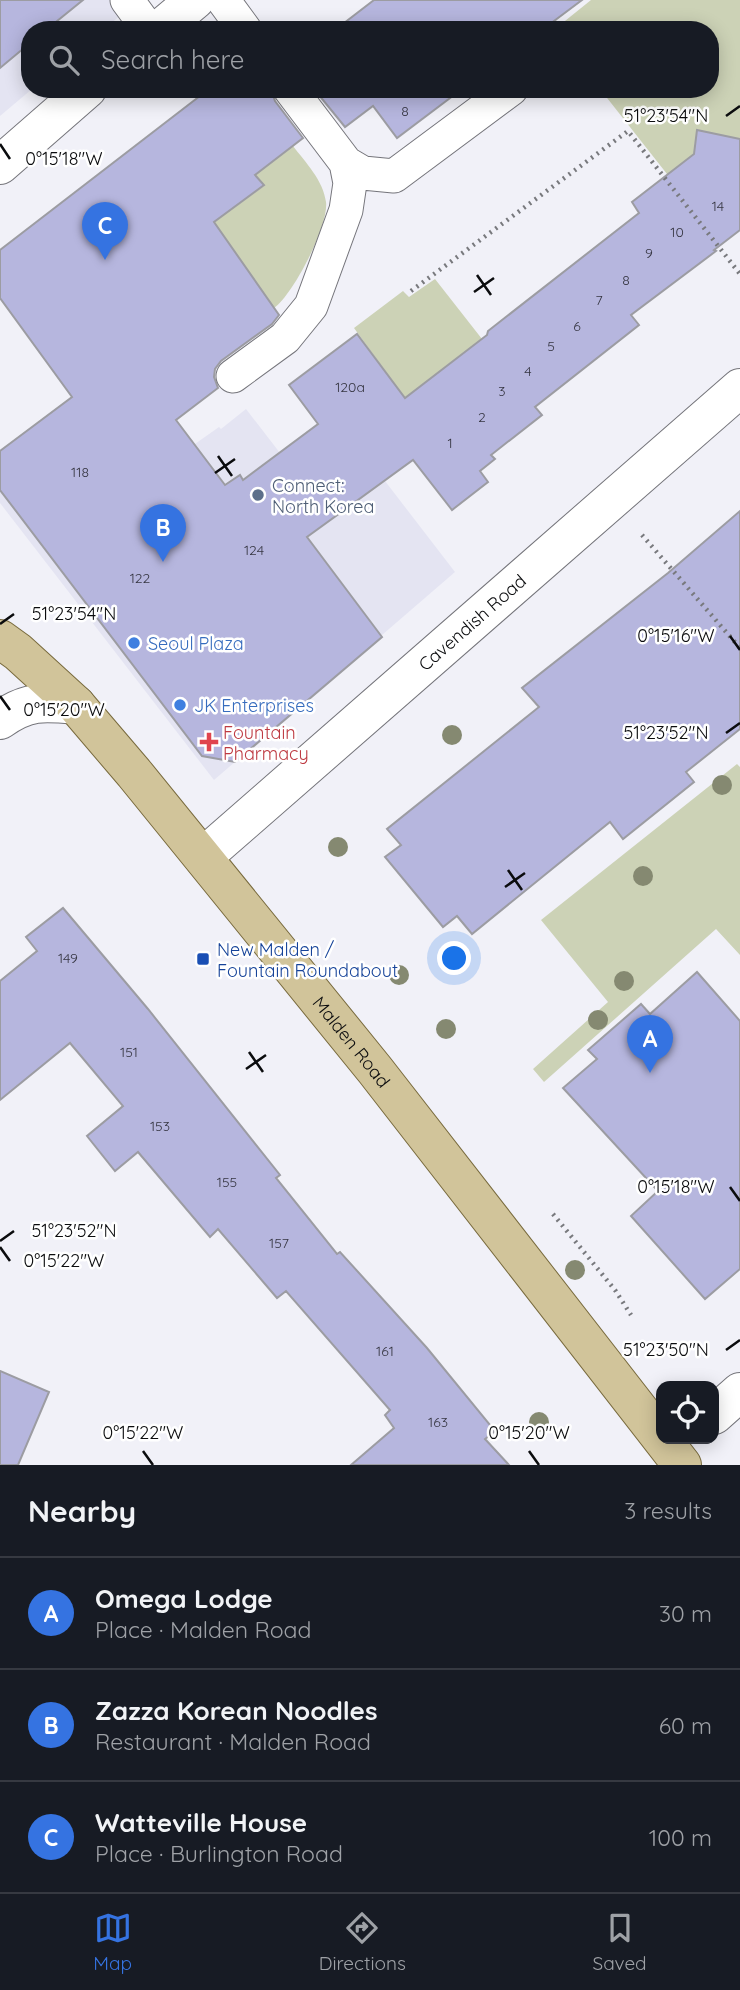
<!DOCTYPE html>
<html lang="en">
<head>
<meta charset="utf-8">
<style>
  body { margin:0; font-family:Quicksand,sans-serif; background:#20242c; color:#f1f3f6 }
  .controls { position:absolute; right:21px; bottom:21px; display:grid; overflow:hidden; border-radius:14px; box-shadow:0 4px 18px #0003 }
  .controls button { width:63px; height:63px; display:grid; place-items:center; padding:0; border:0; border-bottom:2px solid #363941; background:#171b24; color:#f1f3f6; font:35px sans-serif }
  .you { position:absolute; left:455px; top:959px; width:24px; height:24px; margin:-18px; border:5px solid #fff; border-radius:50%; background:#1a73e8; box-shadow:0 0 0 10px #1a73e833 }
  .badge { display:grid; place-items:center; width:46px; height:46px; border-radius:50%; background:#3573e1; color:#fff; font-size:23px; font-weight:700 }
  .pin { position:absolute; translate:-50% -58px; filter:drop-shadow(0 2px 4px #0008) }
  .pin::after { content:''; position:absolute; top:37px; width:24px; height:21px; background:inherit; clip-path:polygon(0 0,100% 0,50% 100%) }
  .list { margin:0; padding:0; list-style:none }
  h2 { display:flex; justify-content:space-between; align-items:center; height:91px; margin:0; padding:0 28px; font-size:30px }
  h2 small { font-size:23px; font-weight:400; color:#9ea1a6 }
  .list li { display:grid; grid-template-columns:46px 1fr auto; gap:21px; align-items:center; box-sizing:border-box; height:112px; padding:0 28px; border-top:2px solid #363941 }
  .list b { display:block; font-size:26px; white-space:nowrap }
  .list p { margin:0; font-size:23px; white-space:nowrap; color:#9ea1a6 }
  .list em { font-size:23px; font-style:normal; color:#9ea1a6 }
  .icon { flex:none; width:38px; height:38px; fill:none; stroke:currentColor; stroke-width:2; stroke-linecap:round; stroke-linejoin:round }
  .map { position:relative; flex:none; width:740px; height:1465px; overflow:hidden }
  .search { position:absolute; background:#171b24; box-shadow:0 4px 18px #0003; left:21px; right:21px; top:21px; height:77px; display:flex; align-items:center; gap:18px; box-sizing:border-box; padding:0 24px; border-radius:28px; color:#9ea1a6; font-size:26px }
  .sheet { height:427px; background:#171b24 }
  nav { display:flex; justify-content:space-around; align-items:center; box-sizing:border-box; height:98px; border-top:2px solid #363941; background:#171b24; font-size:19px; color:#9ea1a6 }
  nav a { display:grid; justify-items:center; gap:4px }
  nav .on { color:#3573e1 }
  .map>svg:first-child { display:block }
  .built { fill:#e4e4f2 }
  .green { fill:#ccd2b6 }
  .building { fill:#b6b6de; stroke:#9c9ca2; stroke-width:2 }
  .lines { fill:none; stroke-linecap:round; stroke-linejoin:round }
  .service-casing { stroke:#75757b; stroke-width:35 }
  .minor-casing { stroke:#75757b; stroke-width:40 }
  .secondary-casing { stroke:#75757b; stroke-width:40 }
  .primary-casing { stroke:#786a3d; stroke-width:40 }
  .path { stroke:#78797d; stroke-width:4.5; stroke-dasharray:2 5; stroke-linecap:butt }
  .service { stroke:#fff; stroke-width:33 }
  .minor { stroke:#fff; stroke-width:38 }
  .secondary { stroke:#fff; stroke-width:38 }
  .primary { stroke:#d1c49a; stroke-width:38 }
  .tree { fill:#858971 }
  .ticks { fill:none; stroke:#0b0c0e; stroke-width:2.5 }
  .service-dot { fill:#5c6f8a; stroke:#fff; stroke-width:2.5 }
  .shop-dot { fill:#3f7fe0; stroke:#fff; stroke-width:2.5 }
  .health-dot { fill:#e0444e; stroke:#fff; stroke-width:2.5 }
  .transit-dot { fill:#1a4fb4; stroke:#fff; stroke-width:2.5 }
  .labels { text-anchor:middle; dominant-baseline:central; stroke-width:5; stroke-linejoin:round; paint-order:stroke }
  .number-label { font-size:14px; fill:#363642 }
  .service-label { font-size:18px; fill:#4e5e75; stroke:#fff; text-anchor:start }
  .street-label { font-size:18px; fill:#0b0c0e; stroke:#fff }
  .shop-label { font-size:18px; fill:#366cbe; stroke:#fff; text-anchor:start }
  .health-label { font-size:18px; fill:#be3a42; stroke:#fff; text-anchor:start }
  .transit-label { font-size:18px; fill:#164399; stroke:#fff; text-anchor:start }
  .ticks-label { font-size:18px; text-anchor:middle; fill:#0b0c0e; stroke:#fff; stroke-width:5; stroke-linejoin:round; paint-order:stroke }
</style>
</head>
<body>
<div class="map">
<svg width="740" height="1465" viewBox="0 0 740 1465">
  <rect width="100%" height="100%" fill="#f1f1f8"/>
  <path class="built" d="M0,0H139L103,30H30V89H32L0,116Z
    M91,382L185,451L219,427L221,429L246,409L280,453L378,485L385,481L455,572L214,780L0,503V451Z"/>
  <path class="green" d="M530,0H540L560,25L591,0H740V152L708,132L695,142L694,153L702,163L719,240L600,89H710V30H553Z
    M293,146C306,163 323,180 326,202C329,225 293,295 274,308L187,227L227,198L235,207L264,186L255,175Z
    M435,279L482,339L431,459L419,468L387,427L412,408L354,328L403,291L409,297Z
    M737,764L740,767V955L716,929L544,1082L533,1069L608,1002L541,920Z"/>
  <path class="building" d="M0,0H83L46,30H30V43L0,68Z
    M374,0H582L542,30H335Z
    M209,89H271L275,101L303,138L255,175L264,185L214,222L279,315L272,324L221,361L215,369L214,377L218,388L176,420L225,485L240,475L243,480L318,424L289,385L357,334L405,398L487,335L488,331L639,213L632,202L694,154L697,130L740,139V230L714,250L716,251L631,315L639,325L535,407L542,415L491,455L495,459L480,471L488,482L452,510L413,460L307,537L382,637L235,762L202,756L0,490V451L72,397L0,298V250Z
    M314,89H462L397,138L373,106L345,127Z
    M740,511V729L686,772L694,782L623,839L610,822L472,934L457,916L443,927L385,857L401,845L387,829L539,707L522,688L668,573Z
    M63,908L148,1009L280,1175L276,1178L337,1254L340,1252L427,1348L495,1431L485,1439L509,1465H351L394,1428L385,1415L390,1410L286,1291L277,1298L218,1229L210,1237L138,1152L115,1171L87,1136L123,1106L70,1043L0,1100V981L37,951L26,937Z
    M697,972L740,1021V1269L705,1299L631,1216L658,1191L563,1088L597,1059L588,1050L641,1004L650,1014Z
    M0,1371L49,1392L18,1465H0Z"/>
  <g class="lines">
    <g class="service-casing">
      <path id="service" d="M127,0L149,30
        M223,0L245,30
        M346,163L363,173L394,176L511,89
        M233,376L285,338L311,306L346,210L350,183L346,163L290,89"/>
    </g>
    <g class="minor-casing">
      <g id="minor">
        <path d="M0,720C28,700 44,702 76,705"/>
        <path id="s1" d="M203,857L740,388"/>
        <path d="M714,1415L740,1392"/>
      </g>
    </g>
    <g class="secondary-casing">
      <path id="secondary" d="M159,30L195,0
        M0,165L87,89"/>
    </g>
    <g class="primary-casing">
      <g id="primary">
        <path id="s2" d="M0,639L18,652L76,705L134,773L375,1070L682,1465"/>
      </g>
    </g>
    <path class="path" d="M411,291L628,131L740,274
      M642,535L740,648
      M553,1214L615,1290L631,1315"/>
    <use href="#service" class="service"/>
    <use href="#minor" class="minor"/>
    <use href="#secondary" class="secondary"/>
    <use href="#primary" class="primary"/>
  </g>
  <g class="tree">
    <circle cx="452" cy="735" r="10"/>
    <circle cx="722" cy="785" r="10"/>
    <circle cx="338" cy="847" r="10"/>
    <circle cx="643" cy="876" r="10"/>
    <circle cx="399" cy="975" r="10"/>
    <circle cx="624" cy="981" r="10"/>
    <circle cx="598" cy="1020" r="10"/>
    <circle cx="446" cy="1029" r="10"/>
    <circle cx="575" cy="1270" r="10"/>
    <circle cx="539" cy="1422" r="10"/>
  </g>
  <path class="ticks" d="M726,116L740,106M0,144L10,159M477,275L491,295M474,292L494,278M218,456L232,476M215,473L235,459M0,624L14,614M730,636L740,650M0,696L10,710M726,733L740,723M508,870L522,890M505,887L525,873M249,1052L263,1072M246,1069L266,1055M730,1187L740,1201M0,1241L14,1231M0,1247L10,1261M726,1350L740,1340M143,1451L153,1465M529,1451L539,1465"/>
  <circle class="service-dot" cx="258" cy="495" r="7"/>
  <g class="shop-dot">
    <circle cx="134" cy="643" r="7"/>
    <circle cx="180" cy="705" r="7"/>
  </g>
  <path class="health-dot" d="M205.5 731.5h7v7h7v7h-7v7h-7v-7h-7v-7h7z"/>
  <rect class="transit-dot" x="196" y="952" width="14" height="14" rx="3.5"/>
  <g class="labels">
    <g class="number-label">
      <text x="405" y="111">8</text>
      <text x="718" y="206">14</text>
      <text x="677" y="232">10</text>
      <text x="649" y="253">9</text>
      <text x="626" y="280">8</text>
      <text x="599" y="300">7</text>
      <text x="577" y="326">6</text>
      <text x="551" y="346">5</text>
      <text x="528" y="371">4</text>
      <text x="350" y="387">120a</text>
      <text x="502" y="391">3</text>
      <text x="482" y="417">2</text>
      <text x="450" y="443">1</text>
      <text x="80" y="472">118</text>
      <text x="254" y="550">124</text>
      <text x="140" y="578">122</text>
      <text x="68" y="958">149</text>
      <text x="129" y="1052">151</text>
      <text x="160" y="1126">153</text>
      <text x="227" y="1182">155</text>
      <text x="279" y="1243">157</text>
      <text x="385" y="1351">161</text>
      <text x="438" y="1422">163</text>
    </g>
    <g class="service-label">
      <text x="272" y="485">Connect:<tspan x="272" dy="21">North Korea</tspan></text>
    </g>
    <g class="street-label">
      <text stroke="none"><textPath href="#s1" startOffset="357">Cavendish Road</textPath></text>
      <text stroke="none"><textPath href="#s2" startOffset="536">Malden Road</textPath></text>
    </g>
    <g class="shop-label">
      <text x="148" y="643">Seoul Plaza</text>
      <text x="194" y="705">JK Enterprises</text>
    </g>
    <g class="health-label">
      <text x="223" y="732">Fountain<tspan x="223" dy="21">Pharmacy</tspan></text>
    </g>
    <g class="transit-label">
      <text x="217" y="949">New Malden /<tspan x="217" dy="21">Fountain Roundabout</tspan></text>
    </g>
  </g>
  <g class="ticks-label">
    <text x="666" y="122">51°23'54"N</text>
    <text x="64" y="165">0°15'18"W</text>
    <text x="74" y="620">51°23'54"N</text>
    <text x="676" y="642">0°15'16"W</text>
    <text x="64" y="716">0°15'20"W</text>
    <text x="666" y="739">51°23'52"N</text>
    <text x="676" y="1193">0°15'18"W</text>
    <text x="74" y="1237">51°23'52"N</text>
    <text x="64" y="1267">0°15'22"W</text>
    <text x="666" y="1356">51°23'50"N</text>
    <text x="143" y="1439">0°15'22"W</text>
    <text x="529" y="1439">0°15'20"W</text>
  </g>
</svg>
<div class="controls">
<button><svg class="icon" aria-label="locate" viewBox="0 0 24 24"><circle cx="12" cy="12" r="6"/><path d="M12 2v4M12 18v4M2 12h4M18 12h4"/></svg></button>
</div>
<div class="you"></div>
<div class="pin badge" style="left:650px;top:1073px">A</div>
<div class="pin badge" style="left:163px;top:562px">B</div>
<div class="pin badge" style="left:105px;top:260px">C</div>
<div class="search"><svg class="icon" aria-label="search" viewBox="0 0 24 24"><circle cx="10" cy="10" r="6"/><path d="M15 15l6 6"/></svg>Search here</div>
</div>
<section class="sheet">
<h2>Nearby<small>3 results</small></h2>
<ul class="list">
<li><span class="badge">A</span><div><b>Omega Lodge</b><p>Place · Malden Road</p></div><em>30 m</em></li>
<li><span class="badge">B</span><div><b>Zazza Korean Noodles</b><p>Restaurant · Malden Road</p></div><em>60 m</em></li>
<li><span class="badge">C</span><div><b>Watteville House</b><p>Place · Burlington Road</p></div><em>100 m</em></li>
</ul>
</section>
<nav>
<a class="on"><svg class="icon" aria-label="map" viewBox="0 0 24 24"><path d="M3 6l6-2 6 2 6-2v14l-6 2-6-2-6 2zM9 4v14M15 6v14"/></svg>Map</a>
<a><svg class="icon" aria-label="directions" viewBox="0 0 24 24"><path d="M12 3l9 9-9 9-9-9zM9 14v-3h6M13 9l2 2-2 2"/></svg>Directions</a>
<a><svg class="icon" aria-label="saved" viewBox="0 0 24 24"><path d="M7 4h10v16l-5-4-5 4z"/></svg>Saved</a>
</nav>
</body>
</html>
